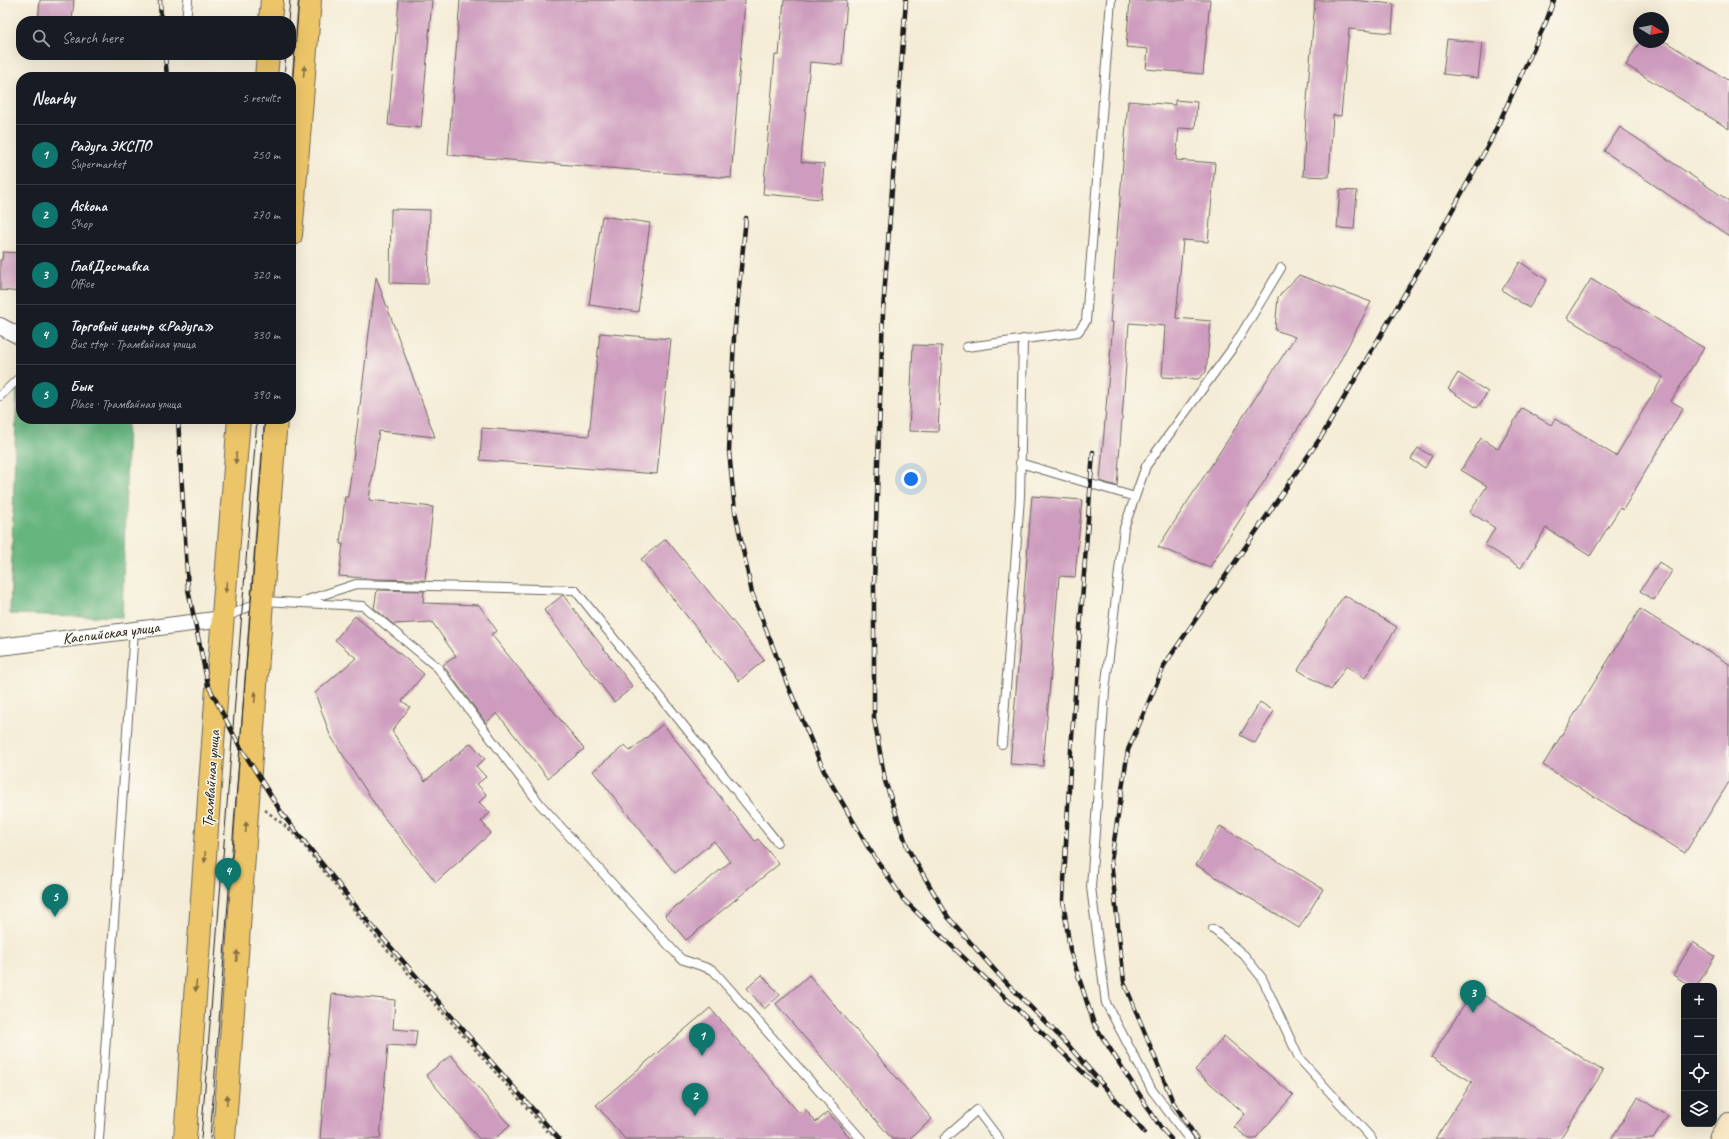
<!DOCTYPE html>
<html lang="en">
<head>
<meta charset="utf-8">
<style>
  body { margin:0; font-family:Caveat,sans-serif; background:#20242c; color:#f1f3f6 }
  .controls { position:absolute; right:12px; bottom:12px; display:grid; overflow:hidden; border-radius:8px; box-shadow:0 4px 16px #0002 }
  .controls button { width:36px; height:36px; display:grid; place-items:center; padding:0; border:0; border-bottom:1px solid #363941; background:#171b24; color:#f1f3f6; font:20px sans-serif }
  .compass { position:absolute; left:1633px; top:12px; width:36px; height:36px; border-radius:50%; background:#171b24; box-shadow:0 4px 16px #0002; rotate:100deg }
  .you { position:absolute; left:911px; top:479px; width:14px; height:14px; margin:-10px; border:3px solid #fff; border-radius:50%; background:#1a73e8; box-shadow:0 0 0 6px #1a73e833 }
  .badge { display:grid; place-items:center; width:26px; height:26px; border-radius:50%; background:#0f766e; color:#fff; font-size:13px; font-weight:700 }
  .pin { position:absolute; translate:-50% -33px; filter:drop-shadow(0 1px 2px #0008) }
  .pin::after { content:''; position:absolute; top:21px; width:14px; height:12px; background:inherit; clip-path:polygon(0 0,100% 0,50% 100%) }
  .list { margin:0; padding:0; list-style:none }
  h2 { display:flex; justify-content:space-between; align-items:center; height:52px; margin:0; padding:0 16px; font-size:17px }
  h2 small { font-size:13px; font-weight:400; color:#9ea1a6 }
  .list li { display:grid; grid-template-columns:26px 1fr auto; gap:12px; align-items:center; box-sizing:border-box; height:60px; padding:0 16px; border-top:1px solid #363941 }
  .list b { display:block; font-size:15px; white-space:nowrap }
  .list p { margin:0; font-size:13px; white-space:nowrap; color:#9ea1a6 }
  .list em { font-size:13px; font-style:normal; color:#9ea1a6 }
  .icon { flex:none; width:22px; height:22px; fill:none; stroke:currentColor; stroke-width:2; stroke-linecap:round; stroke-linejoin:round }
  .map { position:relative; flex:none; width:1729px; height:1139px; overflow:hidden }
  .search { position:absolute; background:#171b24; box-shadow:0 4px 16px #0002; left:16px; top:16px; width:280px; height:44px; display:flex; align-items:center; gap:10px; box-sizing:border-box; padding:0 14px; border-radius:16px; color:#9ea1a6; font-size:15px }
  .panel { position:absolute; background:#171b24; box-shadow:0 4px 16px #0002; left:16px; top:72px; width:280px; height:352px; border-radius:16px }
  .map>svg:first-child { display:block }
  .forest { fill:#66b57f; stroke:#41684e }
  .building { fill:#ce9cbe }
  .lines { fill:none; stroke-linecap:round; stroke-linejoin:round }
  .lane-casing { stroke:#68655d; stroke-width:10 }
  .street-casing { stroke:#68655d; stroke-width:18 }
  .secondary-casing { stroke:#68655d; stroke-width:24 }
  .primary-casing { stroke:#68655d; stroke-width:24 }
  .path { stroke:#68655d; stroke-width:2.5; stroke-dasharray:3 3; stroke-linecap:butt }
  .lane { stroke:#fff; stroke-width:8 }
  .street { stroke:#fff; stroke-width:16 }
  .secondary { stroke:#f8e8c3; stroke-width:22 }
  .primary { stroke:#edc569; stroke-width:22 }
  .tram { stroke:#1c1c1c; stroke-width:1 }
  .rail-casing { stroke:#1c1c1c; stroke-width:4.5 }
  .rail { stroke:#fbf7ec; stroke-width:3; stroke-dasharray:9; stroke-linecap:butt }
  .oneway { fill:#847042 }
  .labels { text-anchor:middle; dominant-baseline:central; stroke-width:3; stroke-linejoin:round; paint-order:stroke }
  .street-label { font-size:16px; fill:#1c1c1c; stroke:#fbf7ec }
</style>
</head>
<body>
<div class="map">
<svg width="1729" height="1139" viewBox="0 0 1729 1139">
  <rect width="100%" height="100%" fill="#fbf7ec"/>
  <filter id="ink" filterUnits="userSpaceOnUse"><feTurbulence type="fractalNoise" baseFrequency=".025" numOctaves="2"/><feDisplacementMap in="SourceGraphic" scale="8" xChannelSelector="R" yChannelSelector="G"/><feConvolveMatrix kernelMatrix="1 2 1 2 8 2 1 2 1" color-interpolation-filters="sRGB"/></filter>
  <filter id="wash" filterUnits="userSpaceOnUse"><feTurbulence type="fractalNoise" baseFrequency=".012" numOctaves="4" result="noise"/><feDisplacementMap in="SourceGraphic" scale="16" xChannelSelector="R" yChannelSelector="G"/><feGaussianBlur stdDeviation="0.9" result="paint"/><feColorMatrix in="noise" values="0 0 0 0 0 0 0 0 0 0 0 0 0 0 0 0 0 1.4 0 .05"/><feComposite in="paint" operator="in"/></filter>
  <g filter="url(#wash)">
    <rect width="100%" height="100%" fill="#f4ecd6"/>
    <path class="forest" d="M17,384H21V419H128L122,617L10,614Z"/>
    <g id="blocks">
      <path class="building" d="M40,0H74L72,21H38Z
        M399,0H432L421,128L388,125Z
        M460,0H745L731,178L448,155Z
        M784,0H847L842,65L810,62L801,162L824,164L821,199L763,194L775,55H779Z
        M1130,0L1152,1V0H1210L1203,74L1146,69L1148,49L1126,47Z
        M1315,0H1351L1394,4L1392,33L1349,29L1341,116L1333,115L1329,177L1303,176L1306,113Z
        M1447,39L1482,43L1478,78L1443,74Z
        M1640,42H1666L1729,81V129L1626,65Z
        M1175,100L1197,102L1195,129L1179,128L1176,160L1215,163L1208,242L1183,240L1176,318L1211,321L1206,372L1198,379L1162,377L1165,326L1129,323L1117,486L1100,481L1113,322H1110L1128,101L1175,105Z
        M1620,127L1729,201V236L1604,151Z
        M1340,190L1357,191L1354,229L1337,228Z
        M391,209L430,210L428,284L390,283Z
        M602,216L650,223L638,312L589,305Z
        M3,252L21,253V292L0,290V260H2Z
        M1520,262L1547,280L1529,308L1502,290Z
        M1299,275L1371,302L1338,365L1210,567L1158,547L1295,337L1275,330L1278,297Z
        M376,277L435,437L379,431L369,500L433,507L425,580L375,579L339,576L343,544H340L345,497H348L357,429Z
        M1591,279L1704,348L1671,401L1683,408L1623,510L1620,508L1590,556L1546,528L1521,568L1485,545L1495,528L1470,512L1487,486L1461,470L1481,438L1498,449L1522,408L1551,425L1555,419L1616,456L1663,377L1567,318Z
        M600,333L671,339L657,474L480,460L482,428L589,436Z
        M913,345L942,346L938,432L909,431Z
        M1458,373L1488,392L1477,408L1448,389Z
        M1418,448L1432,456L1425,468L1411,459Z
        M1032,496L1082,500L1075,577L1059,576L1043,766L1010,764Z
        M666,539L764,660L739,681L641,559Z
        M1659,562L1672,571L1654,600L1640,591Z
        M377,590L424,591L423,603L479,605L497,631L491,634L584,749L548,778L497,713L486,723L443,665L456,656L432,622L393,624L374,608Z
        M563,595L633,687L614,702L544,610Z
        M1344,595L1397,627L1365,678L1346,666L1331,690L1298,670Z
        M1640,609L1729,664V782L1685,853L1543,765Z
        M355,616L424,674L402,701L410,707L392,731L425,781L471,743L485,759L476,766L486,777L477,784L487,795L479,802L490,813L481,821L491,833L436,882L382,815L330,735L315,693L356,658L335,640Z
        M1260,702L1274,711L1255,743L1240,735Z
        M663,724L755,841L758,839L779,864L686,940L665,915L730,862L714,841L675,873L593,771L625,745L630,751Z
        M1220,826L1323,889L1299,928L1196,865Z
        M1693,942L1715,956L1697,986H1691L1673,975Z
        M762,975L780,995L764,1009L747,988Z
        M809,975L932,1119L909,1139H892L776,1004Z
        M1474,989L1603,1071L1560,1139H1435L1472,1082L1431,1057Z
        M332,994L395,1000L393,1029L417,1031L415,1047L388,1045L380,1139H320Z
        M710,1008L799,1113L804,1108L816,1122L828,1112L851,1139H625L596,1105Z
        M1224,1036L1293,1095L1255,1139H1249L1234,1127L1245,1114L1195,1070Z
        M451,1055L510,1126L494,1139H479L426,1075Z
        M1638,1097L1668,1116L1653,1139H1611Z"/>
    </g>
  </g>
  <g filter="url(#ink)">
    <use href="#blocks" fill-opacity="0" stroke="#68655d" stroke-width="1"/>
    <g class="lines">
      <g class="lane-casing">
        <path id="lane" d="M186,21L188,0
          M967,347L1078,332L1086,321L1111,0
          M0,396L21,376
          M1020,463L1135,497
          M304,601L356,584L575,590L777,842
          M226,617L262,601L363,606L438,668L540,804L681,959L713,970L861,1139
          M1002,744L1020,497L1023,339
          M1213,929L1244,955L1262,978L1299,1058L1372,1139
          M99,1139L134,630
          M944,1139L977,1110L999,1139
          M1189,1139L1152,1090L1106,1003L1091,887L1105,691L1124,528L1146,466L1234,346L1281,268"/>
      </g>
      <g class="street-casing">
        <path id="street" d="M0,326L21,337
          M0,647L223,619"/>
      </g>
      <g class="secondary-casing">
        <path id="secondary" d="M1720,1139L1729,1124"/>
      </g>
      <g class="primary-casing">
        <path id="primary" d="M270,21L272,0
          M266,77L268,55
          M291,235L310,0
          M185,1139L216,701L239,419
          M224,1139L262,601L276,419"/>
      </g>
      <path class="path" d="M265,810L289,829L302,843L369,929L547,1131L559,1139"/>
      <use href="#lane" class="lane"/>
      <use href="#street" class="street"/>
      <use href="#secondary" class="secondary"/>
      <use href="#primary" class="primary"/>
      <path class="tram" d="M288,21L290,0
        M284,77L286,55
        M291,100L299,0
        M201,1139L257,419
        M210,1139L265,419"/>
      <g class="rail-casing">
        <path id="rail" d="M160,0L161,21
          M906,0L883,311L874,585V718L885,781L908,849L948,917L999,975L1068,1045L1144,1132
          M165,55L167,77
          M746,218L734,337L729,451L735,511L752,593L788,686L824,771L868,847L903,899L1095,1084
          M178,419L188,589L208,685L239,745L283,815L366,919L559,1139
          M1093,452L1071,750L1063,900L1070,950L1094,1024L1161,1128L1171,1139
          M1197,1139L1173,1102L1124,982L1111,861L1128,750L1165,664L1323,434L1428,254L1489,144L1546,22L1554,0"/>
      </g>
      <use href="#rail" class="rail"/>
    </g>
    <defs><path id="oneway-solid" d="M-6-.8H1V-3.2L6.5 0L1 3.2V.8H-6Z"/></defs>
    <g class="oneway">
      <use href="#oneway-solid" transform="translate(304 71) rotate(-85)"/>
      <use href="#oneway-solid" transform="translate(236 458) rotate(94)"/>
      <use href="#oneway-solid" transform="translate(226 587) rotate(95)"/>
      <use href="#oneway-solid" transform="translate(255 697) rotate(-86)"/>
      <use href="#oneway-solid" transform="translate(246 827) rotate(-86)"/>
      <use href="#oneway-solid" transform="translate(205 857) rotate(94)"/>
      <use href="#oneway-solid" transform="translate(237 956) rotate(-86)"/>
      <use href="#oneway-solid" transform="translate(196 986) rotate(94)"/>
      <use href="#oneway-solid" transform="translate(227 1100) rotate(-86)"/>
    </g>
  </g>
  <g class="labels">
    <g class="street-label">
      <text transform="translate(111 633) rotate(-7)">Каспийская улица</text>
      <text transform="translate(211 779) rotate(-86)">Трамвайная улица</text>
    </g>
  </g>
</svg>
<div class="controls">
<button>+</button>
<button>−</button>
<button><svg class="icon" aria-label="locate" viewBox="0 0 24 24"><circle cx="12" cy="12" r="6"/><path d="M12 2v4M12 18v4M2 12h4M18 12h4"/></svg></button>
<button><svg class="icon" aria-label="layers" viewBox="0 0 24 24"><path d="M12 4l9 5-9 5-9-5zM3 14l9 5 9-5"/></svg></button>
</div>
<svg class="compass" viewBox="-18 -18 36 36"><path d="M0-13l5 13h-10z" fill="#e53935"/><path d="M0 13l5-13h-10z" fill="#9ea1a6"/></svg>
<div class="you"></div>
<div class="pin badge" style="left:702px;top:1056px">1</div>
<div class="pin badge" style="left:695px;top:1116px">2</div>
<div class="pin badge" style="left:1473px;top:1013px">3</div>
<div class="pin badge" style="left:228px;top:891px">4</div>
<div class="pin badge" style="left:55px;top:917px">5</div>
<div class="search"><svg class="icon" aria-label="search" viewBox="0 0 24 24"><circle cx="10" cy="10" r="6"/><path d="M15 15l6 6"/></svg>Search here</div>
<section class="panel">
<h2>Nearby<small>5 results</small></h2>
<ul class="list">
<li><span class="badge">1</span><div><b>Радуга ЭКСПО</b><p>Supermarket</p></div><em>250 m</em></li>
<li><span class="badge">2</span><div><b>Askona</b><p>Shop</p></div><em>270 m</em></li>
<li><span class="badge">3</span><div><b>ГлавДоставка</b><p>Office</p></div><em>320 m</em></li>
<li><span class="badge">4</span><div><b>Торговый центр «Радуга»</b><p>Bus stop · Трамвайная улица</p></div><em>330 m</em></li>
<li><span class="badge">5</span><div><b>Бык</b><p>Place · Трамвайная улица</p></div><em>390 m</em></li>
</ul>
</section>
</div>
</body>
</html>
